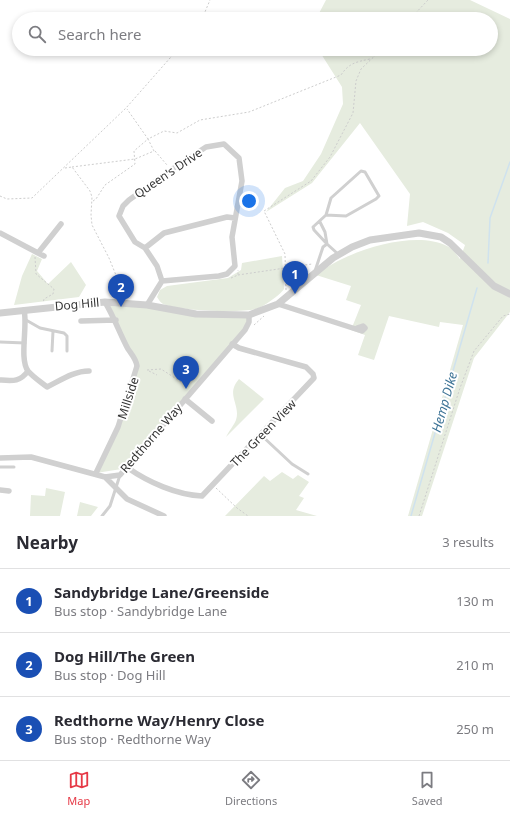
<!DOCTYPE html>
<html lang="en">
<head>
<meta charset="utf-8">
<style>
  body { margin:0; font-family:"Noto Sans",sans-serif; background:#f2f2f3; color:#2b2b33 }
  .you { position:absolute; left:249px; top:201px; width:14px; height:14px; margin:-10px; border:3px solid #fff; border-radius:50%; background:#1a73e8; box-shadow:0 0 0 6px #1a73e833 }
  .badge { display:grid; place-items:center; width:26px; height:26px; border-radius:50%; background:#e63946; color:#fff; font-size:13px; font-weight:700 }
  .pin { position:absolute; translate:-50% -33px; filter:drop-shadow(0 1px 2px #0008) }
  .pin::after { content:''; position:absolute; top:21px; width:14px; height:12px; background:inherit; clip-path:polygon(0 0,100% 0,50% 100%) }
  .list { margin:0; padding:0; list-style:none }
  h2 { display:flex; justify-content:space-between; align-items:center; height:52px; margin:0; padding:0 16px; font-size:17px }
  h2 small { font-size:13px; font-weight:400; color:#7c7c81 }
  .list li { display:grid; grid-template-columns:26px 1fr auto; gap:12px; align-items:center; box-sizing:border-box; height:64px; padding:0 16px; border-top:1px solid #e1e1e2 }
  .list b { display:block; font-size:15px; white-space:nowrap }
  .list p { margin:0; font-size:13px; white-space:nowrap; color:#7c7c81 }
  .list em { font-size:13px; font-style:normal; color:#7c7c81 }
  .icon { flex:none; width:22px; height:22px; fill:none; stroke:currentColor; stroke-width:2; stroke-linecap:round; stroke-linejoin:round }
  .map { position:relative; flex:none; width:510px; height:516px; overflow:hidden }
  .search { position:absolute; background:#fff; box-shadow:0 2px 6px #0003; left:12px; right:12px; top:12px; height:44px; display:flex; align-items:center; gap:10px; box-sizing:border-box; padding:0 14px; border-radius:22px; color:#7c7c81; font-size:15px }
  .sheet { height:244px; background:#fff }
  nav { display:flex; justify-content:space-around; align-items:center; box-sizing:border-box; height:56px; border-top:1px solid #e1e1e2; background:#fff; font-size:11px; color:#7c7c81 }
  nav a { display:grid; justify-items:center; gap:2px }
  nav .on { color:#e63946 }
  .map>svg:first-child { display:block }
  .green { fill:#e6ecdf }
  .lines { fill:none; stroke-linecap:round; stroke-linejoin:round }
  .stream { stroke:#cfe2ee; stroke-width:1.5 }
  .path { stroke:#cdcdcd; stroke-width:1; stroke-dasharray:2 2; stroke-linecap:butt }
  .service { stroke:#d0d0d0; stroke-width:3 }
  .minor { stroke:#d0d0d0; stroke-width:5.5 }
  .tertiary { stroke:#d0d0d0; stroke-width:7 }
  .labels { text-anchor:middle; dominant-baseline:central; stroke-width:4; stroke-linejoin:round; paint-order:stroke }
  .street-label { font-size:12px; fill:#333; stroke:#fff }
  .water-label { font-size:13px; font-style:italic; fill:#3f7597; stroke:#fff }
</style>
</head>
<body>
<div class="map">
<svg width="510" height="516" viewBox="0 0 510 516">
  <rect width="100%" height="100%" fill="#fff"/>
  <path class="green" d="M326,0H470L510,19V312L474,358L422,516H408L463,325L440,322L439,327L389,316L374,360L358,355L365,335L351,330L361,305L346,300L351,286L316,275C344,252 413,229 447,246C452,248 457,255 460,259L465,245L448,233L423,222L407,226L410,194L360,123L312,183L266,212L285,188L303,181L321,154L343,104L342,87L318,49H491V19H316Z
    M32,254L42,259L37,271L48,284L71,262L86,285L79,297L14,305L22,276Z
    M282,256L284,289C280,295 263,307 256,309C239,313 179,311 163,304C160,302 159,300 157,297L160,290L167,286L228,278L241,270L242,263Z
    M105,302L196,314L249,315V322L128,468L96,473L107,452L137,366Z
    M239,379L264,399L226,437C229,431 234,425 236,420C241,404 225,395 239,379Z
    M282,472L293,479L298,475L309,482L299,496L304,498L296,510L317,516H225L264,476L270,481Z
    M46,488L65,492L60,516H30L31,495L45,496Z
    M80,502L98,507L91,516H77Z"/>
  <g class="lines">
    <path class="stream" d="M488,263L490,218L510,162
      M411,516L477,288"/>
    <path class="path" d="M202,19L210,0
      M410,19L428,0
      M155,151L167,165
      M72,167L135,159L154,151L148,139L164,131L177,133L200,120L249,112L341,75C349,63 356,62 370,59
      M65,168L72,167L90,191L92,197L91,215L92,225L109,258L120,285L117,297
      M0,196L7,199L32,198L126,108L178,49
      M93,201L96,199L105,185L135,164L134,151L148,139L127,109
      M35,257L36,274L54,289L53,294L44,299L43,303
      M238,275L312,264
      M231,278L238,275V270
      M286,290L285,254L264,211L311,181L330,157L353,113L356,81L361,69L382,49
      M254,325L264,316
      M147,370L161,369L189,387
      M149,371L157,375
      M216,488L237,508L248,516
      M419,516L460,388L474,351L503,316L510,314"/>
    <path class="service" d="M326,215L331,198L361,171L365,172L379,196L376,199L346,216L326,215L313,227L314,230L327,244
      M320,222L325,232L327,244
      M315,271L323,247L327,244L338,254
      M26,320L40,328L64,333L67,336V351
      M0,342L25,343
      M52,351L53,331
      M261,435L292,464L308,474
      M0,467H14
      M102,516L110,506L120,475"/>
    <path class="minor" d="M0,233L38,253L61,224
      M145,248L164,233L227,217L235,218
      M38,253L44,256
      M278,304L362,331L365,328L363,326L357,328
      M147,305L162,281L219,276L227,274L235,266L232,237L242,181L239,158L224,144L206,147L171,170L129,200L123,206L119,216L135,242L145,248L157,266L162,281
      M24,310C28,325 19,359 28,371C33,377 41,382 47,387C61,380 74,371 89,371
      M81,321L116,320
      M0,380C13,381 20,382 28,371
      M185,399L212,421
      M0,458L31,457L105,477L120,475L245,330L249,322V315
      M128,468C148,482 177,495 202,496L314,378L313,374L306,367L239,348L232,344
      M96,473L118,427L137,366C136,359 132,355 128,349C120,334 114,317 105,302
      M105,477L127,499L164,516
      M0,490L9,491"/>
    <path class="tertiary" d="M0,313L105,302L147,305L196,314L249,315L278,304L333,258L352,247L370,240L419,233L441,237L450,243L494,286L510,294"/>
  </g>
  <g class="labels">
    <g class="street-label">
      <text transform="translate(168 173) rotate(-34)">Queen's Drive</text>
      <text transform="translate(77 304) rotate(-5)">Dog Hill</text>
      <text transform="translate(128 398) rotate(-72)">Millside</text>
      <text transform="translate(263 433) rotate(-46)">The Green View</text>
      <text transform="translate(151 438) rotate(-49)">Redthorne Way</text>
    </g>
    <g class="water-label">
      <text transform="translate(444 402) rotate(-74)">Hemp Dike</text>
    </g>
  </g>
</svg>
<div class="you"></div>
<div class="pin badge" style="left:295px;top:294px;background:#1a4fb4">1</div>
<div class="pin badge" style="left:121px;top:307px;background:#1a4fb4">2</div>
<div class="pin badge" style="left:186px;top:389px;background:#1a4fb4">3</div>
<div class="search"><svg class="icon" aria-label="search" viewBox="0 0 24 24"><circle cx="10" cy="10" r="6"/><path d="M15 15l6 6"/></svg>Search here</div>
</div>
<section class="sheet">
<h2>Nearby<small>3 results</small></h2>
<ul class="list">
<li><span class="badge" style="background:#1a4fb4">1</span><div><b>Sandybridge Lane/Greenside</b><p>Bus stop · Sandybridge Lane</p></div><em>130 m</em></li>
<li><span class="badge" style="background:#1a4fb4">2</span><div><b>Dog Hill/The Green</b><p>Bus stop · Dog Hill</p></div><em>210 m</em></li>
<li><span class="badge" style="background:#1a4fb4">3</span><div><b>Redthorne Way/Henry Close</b><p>Bus stop · Redthorne Way</p></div><em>250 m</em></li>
</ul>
</section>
<nav>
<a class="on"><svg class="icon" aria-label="map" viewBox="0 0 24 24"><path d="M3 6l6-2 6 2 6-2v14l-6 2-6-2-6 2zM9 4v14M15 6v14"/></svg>Map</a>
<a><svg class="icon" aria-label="directions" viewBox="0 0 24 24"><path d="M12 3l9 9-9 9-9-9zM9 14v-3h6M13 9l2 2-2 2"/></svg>Directions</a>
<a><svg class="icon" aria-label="saved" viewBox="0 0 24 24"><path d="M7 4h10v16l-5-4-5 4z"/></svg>Saved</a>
</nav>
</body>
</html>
